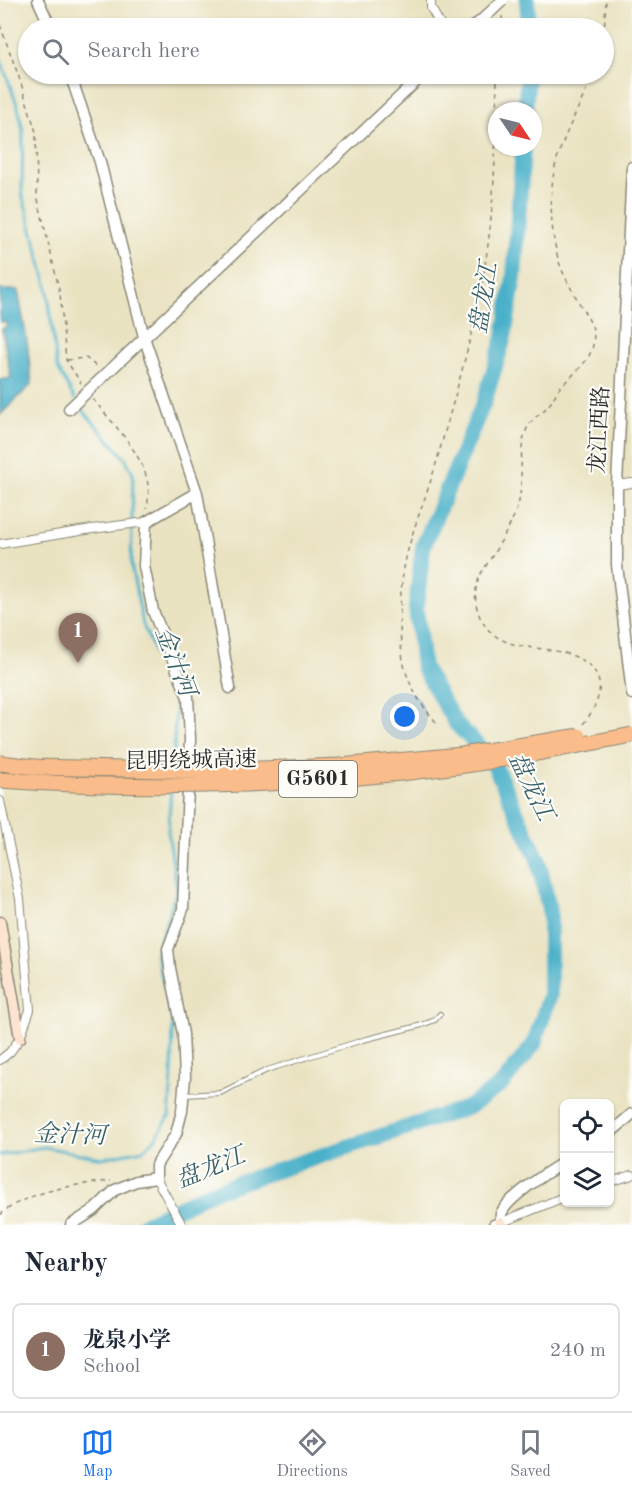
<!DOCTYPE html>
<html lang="en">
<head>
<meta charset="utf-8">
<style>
  body { margin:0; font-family:"Old Standard TT","Noto Serif SC",serif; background:#f6f6f7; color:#1f2937 }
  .controls { position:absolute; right:18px; bottom:18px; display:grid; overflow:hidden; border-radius:9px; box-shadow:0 2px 4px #0004 }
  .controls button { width:54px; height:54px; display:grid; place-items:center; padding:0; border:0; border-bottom:2px solid #e0e1e3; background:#fff; color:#1f2937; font:30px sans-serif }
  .compass { position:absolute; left:488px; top:102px; width:54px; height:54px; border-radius:50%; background:#fff; box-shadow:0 2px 4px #0004; rotate:125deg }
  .you { position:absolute; left:405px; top:717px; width:21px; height:21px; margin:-15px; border:4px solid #fff; border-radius:50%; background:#1a73e8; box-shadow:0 0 0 9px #1a73e833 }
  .badge { display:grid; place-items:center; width:39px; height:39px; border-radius:50%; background:#1a73e8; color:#fff; font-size:20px; font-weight:700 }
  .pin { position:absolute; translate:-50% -50px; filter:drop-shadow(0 2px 3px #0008) }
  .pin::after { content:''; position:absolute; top:32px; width:21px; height:18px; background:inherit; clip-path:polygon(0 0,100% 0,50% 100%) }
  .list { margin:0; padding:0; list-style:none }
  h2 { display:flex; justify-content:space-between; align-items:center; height:78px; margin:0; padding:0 24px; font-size:26px }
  h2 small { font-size:20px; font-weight:400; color:#747a83 }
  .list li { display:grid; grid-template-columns:39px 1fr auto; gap:18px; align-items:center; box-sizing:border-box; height:96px; margin:0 12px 12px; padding:0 12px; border:2px solid #e0e1e3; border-radius:9px }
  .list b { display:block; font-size:22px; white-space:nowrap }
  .list p { margin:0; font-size:20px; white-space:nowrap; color:#747a83 }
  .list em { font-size:20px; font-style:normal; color:#747a83 }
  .icon { flex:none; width:33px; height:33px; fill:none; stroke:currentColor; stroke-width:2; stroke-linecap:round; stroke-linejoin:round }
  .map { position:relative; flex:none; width:632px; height:1225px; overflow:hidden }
  .search { position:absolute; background:#fff; box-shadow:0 2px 4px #0004; left:18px; right:18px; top:18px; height:66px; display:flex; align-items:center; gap:15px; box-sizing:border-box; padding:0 21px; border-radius:33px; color:#747a83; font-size:22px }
  .sheet { height:186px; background:#fff }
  nav { display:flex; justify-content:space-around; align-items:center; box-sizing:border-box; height:84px; border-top:2px solid #e0e1e3; background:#fff; font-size:16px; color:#747a83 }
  nav a { display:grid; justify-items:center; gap:3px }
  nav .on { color:#1a73e8 }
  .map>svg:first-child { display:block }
  .water { fill:#4ab0c9; stroke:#3a6e7a; stroke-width:1.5 }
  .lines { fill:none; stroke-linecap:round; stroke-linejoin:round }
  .stream { stroke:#4ab0c9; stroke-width:3 }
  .river { stroke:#4ab0c9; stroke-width:16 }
  .service-casing { stroke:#8a8776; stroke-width:6 }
  .minor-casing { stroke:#8a8776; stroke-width:10 }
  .tertiary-casing { stroke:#8a8776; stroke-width:13 }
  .secondary-casing { stroke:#8a8776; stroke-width:13 }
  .path { stroke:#8a8776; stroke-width:1.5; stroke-dasharray:4.5 4.5; stroke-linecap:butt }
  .service { stroke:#fff; stroke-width:4 }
  .minor { stroke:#fff; stroke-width:8 }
  .tertiary { stroke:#fff; stroke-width:10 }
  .secondary { stroke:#fde4d0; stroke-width:10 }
  .tertiary-bridge-casing { stroke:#8a8776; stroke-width:13; stroke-linecap:butt }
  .motorway-bridge-casing { stroke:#8a8776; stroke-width:17; stroke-linecap:butt }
  .tertiary-bridge { stroke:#fff; stroke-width:10 }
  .motorway-bridge { stroke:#f9bc8a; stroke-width:15 }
  .labels { text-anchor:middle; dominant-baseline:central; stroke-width:4.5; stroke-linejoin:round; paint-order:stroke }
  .shield { fill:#fdfcf7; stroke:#6a6a68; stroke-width:1.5 }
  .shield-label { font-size:21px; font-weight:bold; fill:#2b2b2b }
  .street-label { font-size:22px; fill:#2b2b2b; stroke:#fdfcf7 }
  .water-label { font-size:24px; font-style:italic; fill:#37606a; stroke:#fdfcf7 }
</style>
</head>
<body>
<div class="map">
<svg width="632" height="1225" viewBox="0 0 632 1225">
  <rect width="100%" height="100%" fill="#fdfcf7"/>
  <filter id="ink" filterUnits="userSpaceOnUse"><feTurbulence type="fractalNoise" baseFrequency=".0167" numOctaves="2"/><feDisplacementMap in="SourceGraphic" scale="12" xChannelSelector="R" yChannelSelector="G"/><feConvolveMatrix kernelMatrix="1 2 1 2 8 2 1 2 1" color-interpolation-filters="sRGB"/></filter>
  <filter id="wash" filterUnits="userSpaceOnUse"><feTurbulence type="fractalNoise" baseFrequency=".008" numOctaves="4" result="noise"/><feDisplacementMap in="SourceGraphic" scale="24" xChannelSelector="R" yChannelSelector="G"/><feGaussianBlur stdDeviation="1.35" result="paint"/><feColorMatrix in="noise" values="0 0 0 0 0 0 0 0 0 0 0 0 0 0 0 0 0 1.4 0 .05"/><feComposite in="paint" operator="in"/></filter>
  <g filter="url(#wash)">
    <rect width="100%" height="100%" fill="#eae3c2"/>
    <path class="water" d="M0,290H18L27,341L32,384L0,415V380L11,378L2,329L7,327L5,322H0Z"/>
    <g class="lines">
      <path class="stream" d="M0,58L18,107L23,131L22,193L47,285L57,367L75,399
        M78,405L125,458L133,473L131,564L143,625L176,703L173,766
        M0,1155L44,1147L102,1158L143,1150L155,1139L169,1117L172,1076L173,1023L156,954L177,889L168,831L171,791"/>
      <path class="river" d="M527,0L529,28
        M525,111L528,74
        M143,1225L211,1192L469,1107L502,1084L534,1044L550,995V914L538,859L491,758L456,724L423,667L416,608L423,547L484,402L504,337L514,277L523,147"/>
    </g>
  </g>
  <g filter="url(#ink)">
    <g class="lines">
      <g class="service-casing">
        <path id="service" d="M184,1095L220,1093L267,1070L363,1040L422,1025L435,1020L440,1014"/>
      </g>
      <g class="minor-casing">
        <path id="minor" d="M431,0V8L442,28
          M617,485L632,483
          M0,544L92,529L146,522
          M0,801L20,899L30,1010L20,1038L10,1052L0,1060
          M156,1178L182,1225
          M610,1182L632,1175
          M500,1223L564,1197"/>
      </g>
      <g class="tertiary-casing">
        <path id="tertiary" d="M38,0L51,28
          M472,28L484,18
          M70,74L100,162L144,337L197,493L230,688
          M632,167L617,485V565L632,694
          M69,409L424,74
          M610,1133L632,1114
          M71,1225L94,1210L115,1190L136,1181L156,1178V1165L176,1134L182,1111L185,1077L183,1034L170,968L168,949L183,909L190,739L188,697L153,611L144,566L146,522L197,493
          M494,1225L500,1223C500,1222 501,1215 501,1214C507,1198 549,1171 564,1162"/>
      </g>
      <g class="secondary-casing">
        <path id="secondary" d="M0,922L20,1038
          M500,1223L502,1225"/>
      </g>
      <path class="path" d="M502,16L503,28
        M0,25L20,80L36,132L37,195L60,293L66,360L81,383
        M604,33L606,0
        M67,360L86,358L98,368
        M93,399C112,423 144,454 148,485C149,493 148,501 147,509
        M436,722C424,708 413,693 407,675C397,649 399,590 405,563C411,532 426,498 435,467C452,406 471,344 482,282C495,214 496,143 497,74
        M583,724C606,696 608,667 568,654C536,644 497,653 480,617C475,606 474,593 478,581C480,573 486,566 491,558C501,541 512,524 518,505C525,481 516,445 529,425C534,417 543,412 549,405C553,400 556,392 561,386C579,369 600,354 592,326C582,306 568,286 560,265C550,234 548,190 557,159C566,130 582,102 593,74
        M0,1215C26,1191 77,1184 111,1181"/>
      <use href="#service" class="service"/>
      <use href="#minor" class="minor"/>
      <use href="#tertiary" class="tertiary"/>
      <use href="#secondary" class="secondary"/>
      <g class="tertiary-bridge-casing">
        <path id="tertiary-bridge" d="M484,18L503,0"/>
      </g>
      <g class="motorway-bridge-casing">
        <path id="motorway-bridge" d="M0,763L35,767L210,771L340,766L462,755L579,736
          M0,780C148,791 311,786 458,766C516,758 574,746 632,735"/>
      </g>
      <use href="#tertiary-bridge" class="tertiary-bridge"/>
      <use href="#motorway-bridge" class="motorway-bridge"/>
    </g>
  </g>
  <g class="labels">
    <rect class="shield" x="279" y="761" width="78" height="36" rx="4.5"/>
    <g class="shield-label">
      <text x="318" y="779">G5601</text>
    </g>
    <g class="street-label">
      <text transform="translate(600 430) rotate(-87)">龙江西路</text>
      <text transform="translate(191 761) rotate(-1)">昆明绕城高速</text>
    </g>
    <g class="water-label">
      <text transform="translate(485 298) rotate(-81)">盘龙江</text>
      <text transform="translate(174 662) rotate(69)">金汁河</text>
      <text transform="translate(530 787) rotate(64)">盘龙江</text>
      <text transform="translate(70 1136) rotate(2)">金汁河</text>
      <text transform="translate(211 1169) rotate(-22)">盘龙江</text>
    </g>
  </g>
</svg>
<div class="controls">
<button><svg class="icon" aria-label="locate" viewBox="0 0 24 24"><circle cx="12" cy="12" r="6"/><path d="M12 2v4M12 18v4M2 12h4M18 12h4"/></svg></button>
<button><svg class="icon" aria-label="layers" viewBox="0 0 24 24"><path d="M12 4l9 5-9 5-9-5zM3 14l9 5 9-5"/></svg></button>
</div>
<svg class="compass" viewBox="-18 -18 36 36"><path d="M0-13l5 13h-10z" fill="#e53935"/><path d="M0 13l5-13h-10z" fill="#747a83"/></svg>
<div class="you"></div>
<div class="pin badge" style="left:78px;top:663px;background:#8d6e63">1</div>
<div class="search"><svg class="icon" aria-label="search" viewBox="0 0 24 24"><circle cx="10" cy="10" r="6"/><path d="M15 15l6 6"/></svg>Search here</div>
</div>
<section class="sheet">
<h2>Nearby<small></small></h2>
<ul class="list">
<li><span class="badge" style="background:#8d6e63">1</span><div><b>龙泉小学</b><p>School</p></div><em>240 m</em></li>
</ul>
</section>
<nav>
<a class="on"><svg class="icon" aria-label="map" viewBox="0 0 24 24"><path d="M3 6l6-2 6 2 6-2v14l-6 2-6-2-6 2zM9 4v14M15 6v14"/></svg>Map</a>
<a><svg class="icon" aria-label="directions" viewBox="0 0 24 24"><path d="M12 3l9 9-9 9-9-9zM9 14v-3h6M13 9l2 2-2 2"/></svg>Directions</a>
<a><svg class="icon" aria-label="saved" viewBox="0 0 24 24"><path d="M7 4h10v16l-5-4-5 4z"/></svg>Saved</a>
</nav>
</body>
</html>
